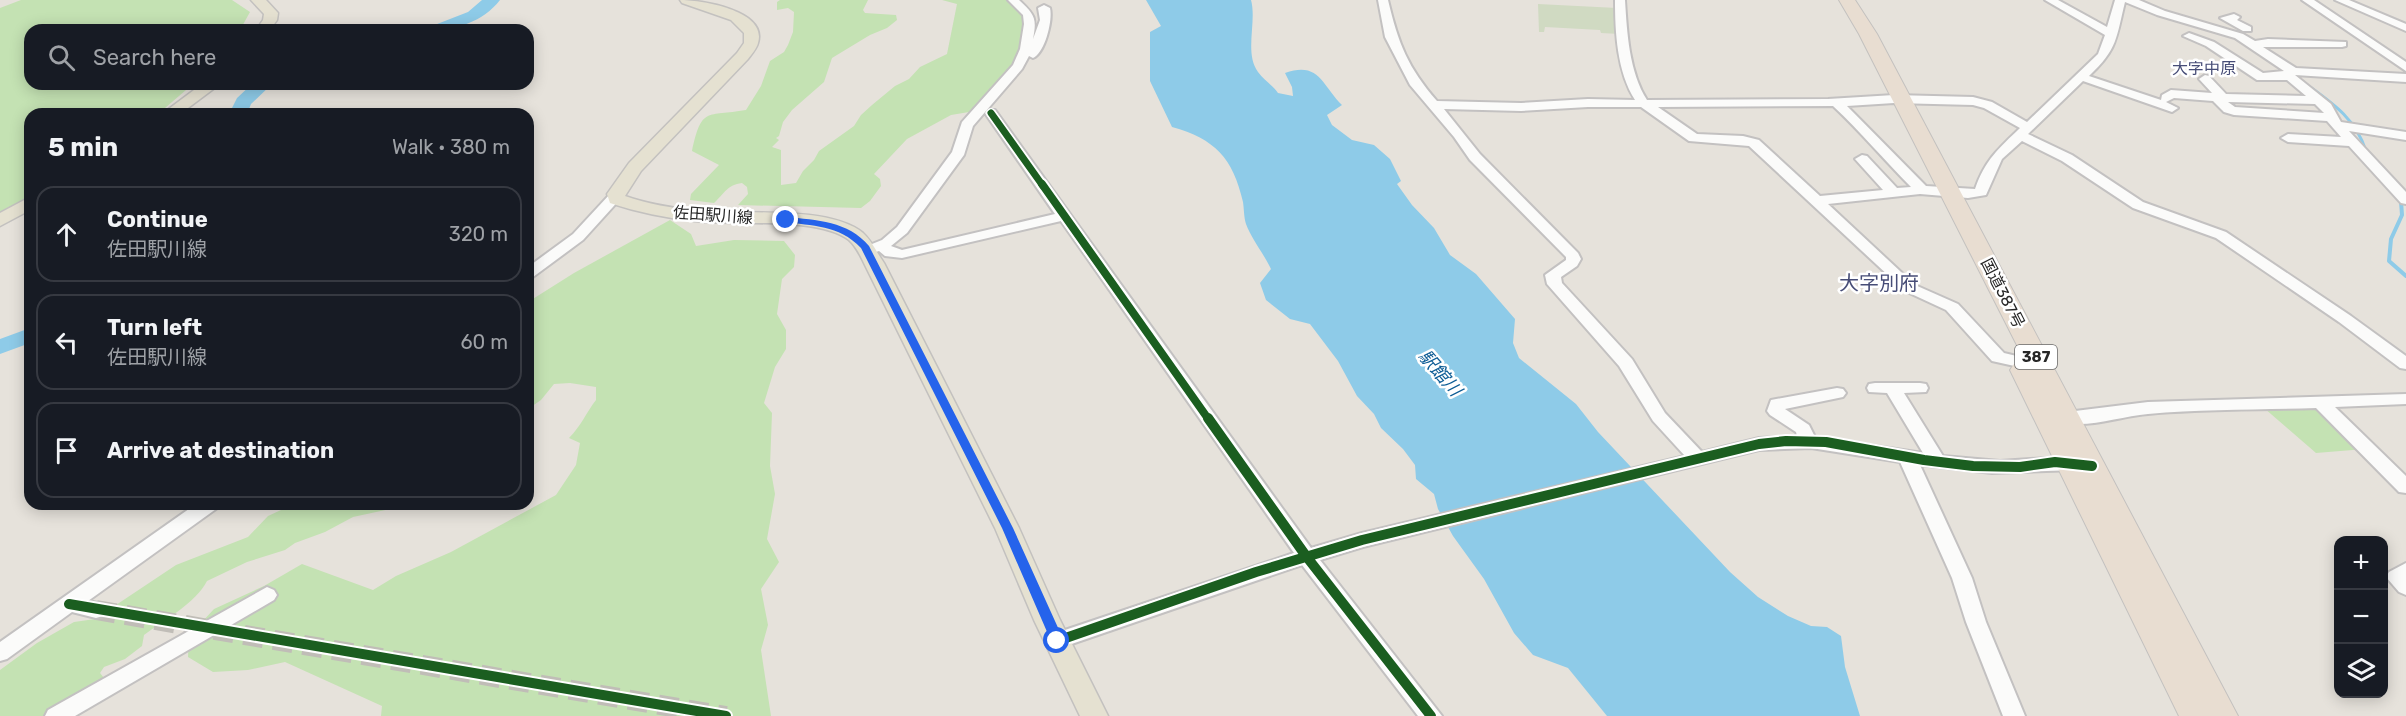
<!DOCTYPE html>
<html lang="en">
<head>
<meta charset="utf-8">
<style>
  body { margin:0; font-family:Rubik,"Noto Sans JP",sans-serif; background:#242831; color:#f1f3f6 }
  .controls { position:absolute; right:18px; bottom:18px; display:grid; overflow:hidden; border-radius:12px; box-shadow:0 3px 15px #0003 }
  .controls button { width:54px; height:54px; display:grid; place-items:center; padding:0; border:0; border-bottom:2px solid #363941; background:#171b24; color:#f1f3f6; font:30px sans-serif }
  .stop { position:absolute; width:18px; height:18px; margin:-14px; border:4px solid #2563eb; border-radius:50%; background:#fff }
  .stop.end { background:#2563eb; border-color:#fff; box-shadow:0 2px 6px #0008 }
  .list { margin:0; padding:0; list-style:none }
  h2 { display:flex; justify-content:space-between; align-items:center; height:78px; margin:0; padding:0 24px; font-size:26px }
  h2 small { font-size:20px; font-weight:400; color:#9ea1a6 }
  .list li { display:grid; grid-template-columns:39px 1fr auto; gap:18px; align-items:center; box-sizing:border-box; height:96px; margin:0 12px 12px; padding:0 12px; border:2px solid #363941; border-radius:18px }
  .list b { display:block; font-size:22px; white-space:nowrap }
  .list p { margin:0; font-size:20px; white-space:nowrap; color:#9ea1a6 }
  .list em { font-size:20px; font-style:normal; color:#9ea1a6 }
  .icon { flex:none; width:33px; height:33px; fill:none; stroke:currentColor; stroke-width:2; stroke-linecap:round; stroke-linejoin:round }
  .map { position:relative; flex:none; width:2406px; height:716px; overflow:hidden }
  .search { position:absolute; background:#171b24; box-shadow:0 3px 15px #0003; left:24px; top:24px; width:510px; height:66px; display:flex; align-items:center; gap:15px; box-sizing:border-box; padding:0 21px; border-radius:18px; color:#9ea1a6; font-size:22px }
  .panel { position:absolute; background:#171b24; box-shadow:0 3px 15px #0003; left:24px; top:108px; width:510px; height:402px; border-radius:18px }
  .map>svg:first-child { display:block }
  .green { fill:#c4e2b3 }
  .cemetery { fill:#d0dac2 }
  .water { fill:#8ecbe8 }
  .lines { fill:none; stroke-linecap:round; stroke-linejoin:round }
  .stream-far1 { stroke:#8ecbe8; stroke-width:3 }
  .stream { stroke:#8ecbe8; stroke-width:4 }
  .river { fill:#8ecbe8; fill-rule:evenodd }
  .minor-tunnel { stroke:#c0bdb7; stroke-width:20; stroke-dasharray:20 10; stroke-linecap:butt }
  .minor-casing { stroke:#c3c1c1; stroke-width:4 }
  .major-casing { stroke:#c3c1bf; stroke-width:3 }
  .highway-casing { stroke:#c3c1bf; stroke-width:2 }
  .minor { fill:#fbfbfa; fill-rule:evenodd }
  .major { fill:#e5e1d1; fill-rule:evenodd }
  .highway { fill:#e8ddd1; fill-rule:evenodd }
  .cycleway-far2-casing { stroke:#fff; stroke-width:10 }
  .cycleway-far1-casing { stroke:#fff; stroke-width:12 }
  .cycleway-casing { stroke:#fff; stroke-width:14 }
  .cycleway-far2 { stroke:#1b5e20; stroke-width:7 }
  .cycleway-far1 { stroke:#1b5e20; stroke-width:8 }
  .cycleway { stroke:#1b5e20; stroke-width:10 }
  .route { fill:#2563eb }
  .labels { text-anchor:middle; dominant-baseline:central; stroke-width:5; stroke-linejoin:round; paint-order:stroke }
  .shield { fill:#fff; stroke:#686868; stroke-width:1.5 }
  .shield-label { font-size:15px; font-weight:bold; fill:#272727 }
  .far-quarter-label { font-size:16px; fill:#474d77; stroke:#fff }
  .street-label { font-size:16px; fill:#272727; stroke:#fff }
  .water-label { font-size:18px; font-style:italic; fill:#0c5c95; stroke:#fff }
  .quarter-label { font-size:20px; fill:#474d77; stroke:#fff }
</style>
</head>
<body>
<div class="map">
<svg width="2406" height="716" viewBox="0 0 2406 716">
  <rect width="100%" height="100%" fill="#e6e2db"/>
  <path class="green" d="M21,0H232L250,12L240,30H30V84H193L158,114H30V200L0,219V8Z
    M780,0H868L863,10L865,13L896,15L897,20L887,28L870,35L832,58L824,82L792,110L783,122L779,136L776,138L779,140L772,147L781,150V185L796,183L803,171L814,160L819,151L854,126L861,115L872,105L895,86L909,79L920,67L947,54L957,4L942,0H1010L1025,15L1022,55L975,111L951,115L907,139L874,174L880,179L881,186L870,201L861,208L738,205L748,194L747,187L742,183C727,185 725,193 714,203L690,200L691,194L719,165L692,151C702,106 706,117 746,110L761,86L770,61L784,52L788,45L793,32L794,12L788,8L777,10V2Z
    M670,220L691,234L696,246L734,240L784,241L795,255L794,267L782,279L777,314L786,330V349L775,367L764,403L772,413L770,466L775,494L767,539L779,562L761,589L768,625L761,650L771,716H381L382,706L285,662L248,670L213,672L188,657L189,636L214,609L264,586L302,564L373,590L396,576L451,552L556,495L576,465L580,443L569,438C581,426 586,413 596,400V387L570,383L554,384L541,400L528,409V302L574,273Z
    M2264,408H2319L2365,449L2316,453Z
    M294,504H403L390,509L353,517L325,532L295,543L285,550L247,562L207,581C196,603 164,620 144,635L142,646L125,659L104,667L100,673L104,678L101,684L47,716H0V670L37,643L74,622L95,619L176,565L248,537L268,516Z"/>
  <path class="cemetery" d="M1538,4L1617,8L1620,34L1601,33L1600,30L1545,27L1544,32H1539Z"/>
  <path class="water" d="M1146,0H1251C1257,22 1244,53 1258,72C1264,80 1272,85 1278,93L1293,96L1292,87L1285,73C1320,61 1322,86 1342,105L1327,115L1332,125L1352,140L1374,145L1390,159L1401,181L1397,184L1412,205L1434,228L1450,255L1476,274L1515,319L1513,343L1519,358L1576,404L1598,432L1730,572L1758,597L1788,616L1811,626L1827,627L1841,636L1845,667L1860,716H1607L1568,668L1533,655L1514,633L1484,579L1453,536L1438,509L1434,494L1416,479L1415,465L1403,449L1381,428L1374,414L1357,396L1338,361L1310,324L1290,319L1266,300L1260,283L1271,269C1264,254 1252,240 1246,224C1244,218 1244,209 1243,202C1233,158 1215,139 1172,127L1150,81V32L1161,26Z"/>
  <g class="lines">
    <path class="stream-far1" d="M2310,87C2335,105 2356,120 2366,151"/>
    <path class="stream" d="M2401,201L2402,215L2391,239L2389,261L2406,276"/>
    <path class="river" d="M482,0H500C483,22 456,30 430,30L432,26L468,12Z
      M252,84H272L251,104L247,114H229L237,98Z
      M30,328V343L0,354V339Z"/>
    <path class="minor-tunnel" d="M96,610L726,716"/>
    <g class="minor-casing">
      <path id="minor" d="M1008,0H1019C1035,15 1037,18 1033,39L1040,20L1038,8L1044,5L1050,8C1053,20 1045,53 1033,58L1029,56L1022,69L973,126L964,155L907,233L891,246L902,250L1055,214L985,113L987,110H995L1311,548L1362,533L1685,456L1653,421L1619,366L1547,284L1545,275L1566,260V257L1470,160L1454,137L1410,85L1385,37L1378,0H1388C1398,43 1408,68 1437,101L1521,103L1588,99L1635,100C1617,72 1615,32 1615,0H1625C1627,32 1629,72 1647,100L1828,99L1894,95L1973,97L1992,102L2027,122L2098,54L2105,35L2045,0H2058L2107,27L2115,0H2139L2165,11L2243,34L2255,41L2268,39L2346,42V46L2342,47H2263L2296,68L2406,74V82L2295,75L2331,104L2341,122L2406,132V140L2349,131L2406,192V204L2401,203L2349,146L2288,142L2281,138L2288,134L2341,137L2327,121L2234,115L2224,112L2213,101L2174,98L2166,102L2178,108L2172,112L2083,81L2028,134L2072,155L2143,202L2226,232L2351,316L2406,356V369L2400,368L2339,322L2216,238L2133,208L2062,161L2022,141L2002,159L1986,195L1968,198L1920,194L1828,204L1915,285L1958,304L2004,353L2025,358L2027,362L2025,366L2019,367L1992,361L1946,310L1905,291L1749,146L1689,141L1641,107H1588L1521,111L1444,109L1480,154L1578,253L1581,259L1577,266L1561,277L1562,283L1632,359L1665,413L1702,452L1759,438L1797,436L1796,432L1770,415L1767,411L1771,400L1837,388L1843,389L1846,393L1843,397L1785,409L1809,425L1815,437L1923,453L1887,393L1869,392L1867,388L1869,384L1875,383H1920L1926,384L1928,388L1926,392L1904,393L1943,456L2000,461L2062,457L2082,460L2085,464L2082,468L2076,470L1992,473L1920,465L1972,578L1986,622L2025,716H2003L1966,622L1952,578L1900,462L1811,448L1759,450L1363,547L1320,560L1442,716H1418L1302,565L1057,649L1050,647L1047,641L1050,635L1294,553L1061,221L902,258L885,256L879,251L867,255L860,251L862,248L882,240L897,227L952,152L962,122L1013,65L1020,49L1024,24L1023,15ZM2125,2L2157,15L2235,38L2284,71L2263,73L2214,42L2189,33L2183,36L2206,46L2257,80H2287L2306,96L2226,94L2209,76L2205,75L2199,79L2212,93L2171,90L2162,95L2161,100L2089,76C2118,49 2116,38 2125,2ZM2228,102L2315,104L2324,113L2235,107ZM1894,103L1973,105L1984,108L2020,128C1999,148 1985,160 1975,189L1926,186L1847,106ZM1833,106C1861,132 1884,160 1911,187L1897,188L1867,156L1862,155L1855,159L1883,190L1820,196L1759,140L1743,136L1697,134L1658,107Z
        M2302,0H2314L2406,62V71Z
        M2335,0H2349L2406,24V31Z
        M2234,14L2240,17L2237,20L2251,27V31H2243L2220,18Z
        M615,193L622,197L583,240L533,277L528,279V267L573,234L610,194Z
        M2406,394V404L2335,407L2406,476V493L2399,492L2316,408C2260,410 2204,409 2148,414C2121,416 2088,429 2061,422L2058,418L2061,414L2067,412L2148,402Z
        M196,504H218L216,509L88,601L103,604L106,610L103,616L96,618L72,612L7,659L0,661V642Z
        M2406,563V595L2399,592L2386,577L2389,572Z
        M267,587L274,590L277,595L274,600L75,716H45L48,710Z"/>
    </g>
    <g class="major-casing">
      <path id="major" d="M251,0H266L278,13L277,20L270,30H256L263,20L264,14Z
        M680,0C700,0 768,10 758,43C757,48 751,55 748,59L641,171L625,196C647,204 673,208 697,211C740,215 829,205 863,233C872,241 877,253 884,263L1019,528L1060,620L1108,716H1080L1034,620L995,528L864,263C860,255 856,246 849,240C817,216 735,226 695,221C666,218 637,212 610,203L607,194L629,163L737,53L744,43V33L731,20L682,3Z
        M202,84H220L180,114H162Z
        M30,197V210L0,226V213Z"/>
    </g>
    <g class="highway-casing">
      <path id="highway" d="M1839,0H1855L1877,34L2238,716H2179L2010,370L2014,364L2026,363L1859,34Z"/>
    </g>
    <use href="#minor" class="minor"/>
    <use href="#major" class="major"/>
    <use href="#highway" class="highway"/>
    <g class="cycleway-far2-casing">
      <path id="cycleway-far2" d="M991,113L1043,186"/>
    </g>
    <g class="cycleway-far1-casing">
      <path id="cycleway-far1" d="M1042,184L1209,420"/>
    </g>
    <g class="cycleway-casing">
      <path id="cycleway" d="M1208,418L1306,556L1431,716
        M69,604L726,716
        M1057,641L1256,572L1362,540L1759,444L1786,441L1826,442L1924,460L1973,466L2020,467L2055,462L2092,466"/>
    </g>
    <use href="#cycleway-far2" class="cycleway-far2"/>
    <use href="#cycleway-far1" class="cycleway-far1"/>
    <use href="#cycleway" class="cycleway"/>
  </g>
  <path class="route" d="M786,217C817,220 848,221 869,246L1013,528L1064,641L1062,644L1057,646L1051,641L1002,528L861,248C838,224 813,227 783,221L782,220Z"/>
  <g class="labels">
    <rect class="shield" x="2015" y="345" width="42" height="24" rx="4.5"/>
    <g class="shield-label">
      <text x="2036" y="357">387</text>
    </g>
    <g class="far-quarter-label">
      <text x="2204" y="68">大字中原</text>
    </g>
    <g class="street-label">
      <text transform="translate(713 215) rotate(4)">佐田駅川線</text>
      <text transform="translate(2003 293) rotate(63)">国道387号</text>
    </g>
    <g class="water-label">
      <text transform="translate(1440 373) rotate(49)">駅館川</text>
    </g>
    <g class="quarter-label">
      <text x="1879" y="283">大字別府</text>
    </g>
  </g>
</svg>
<div class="controls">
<button>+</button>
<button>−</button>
<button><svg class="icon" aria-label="layers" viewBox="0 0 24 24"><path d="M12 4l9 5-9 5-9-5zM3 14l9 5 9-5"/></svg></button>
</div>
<div class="stop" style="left:1057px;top:641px"></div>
<div class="stop end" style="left:786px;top:220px"></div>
<div class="search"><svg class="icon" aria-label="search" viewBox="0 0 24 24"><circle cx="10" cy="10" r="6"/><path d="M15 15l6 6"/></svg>Search here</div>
<section class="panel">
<h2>5 min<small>Walk · 380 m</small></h2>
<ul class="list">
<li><svg class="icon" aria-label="ahead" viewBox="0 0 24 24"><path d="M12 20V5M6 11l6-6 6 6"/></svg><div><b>Continue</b><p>佐田駅川線</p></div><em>320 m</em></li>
<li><svg class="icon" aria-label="left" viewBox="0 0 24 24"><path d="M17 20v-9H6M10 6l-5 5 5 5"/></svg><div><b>Turn left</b><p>佐田駅川線</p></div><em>60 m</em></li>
<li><svg class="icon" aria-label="arrive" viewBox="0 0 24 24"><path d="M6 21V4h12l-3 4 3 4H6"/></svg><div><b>Arrive at destination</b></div></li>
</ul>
</section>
</div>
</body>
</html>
